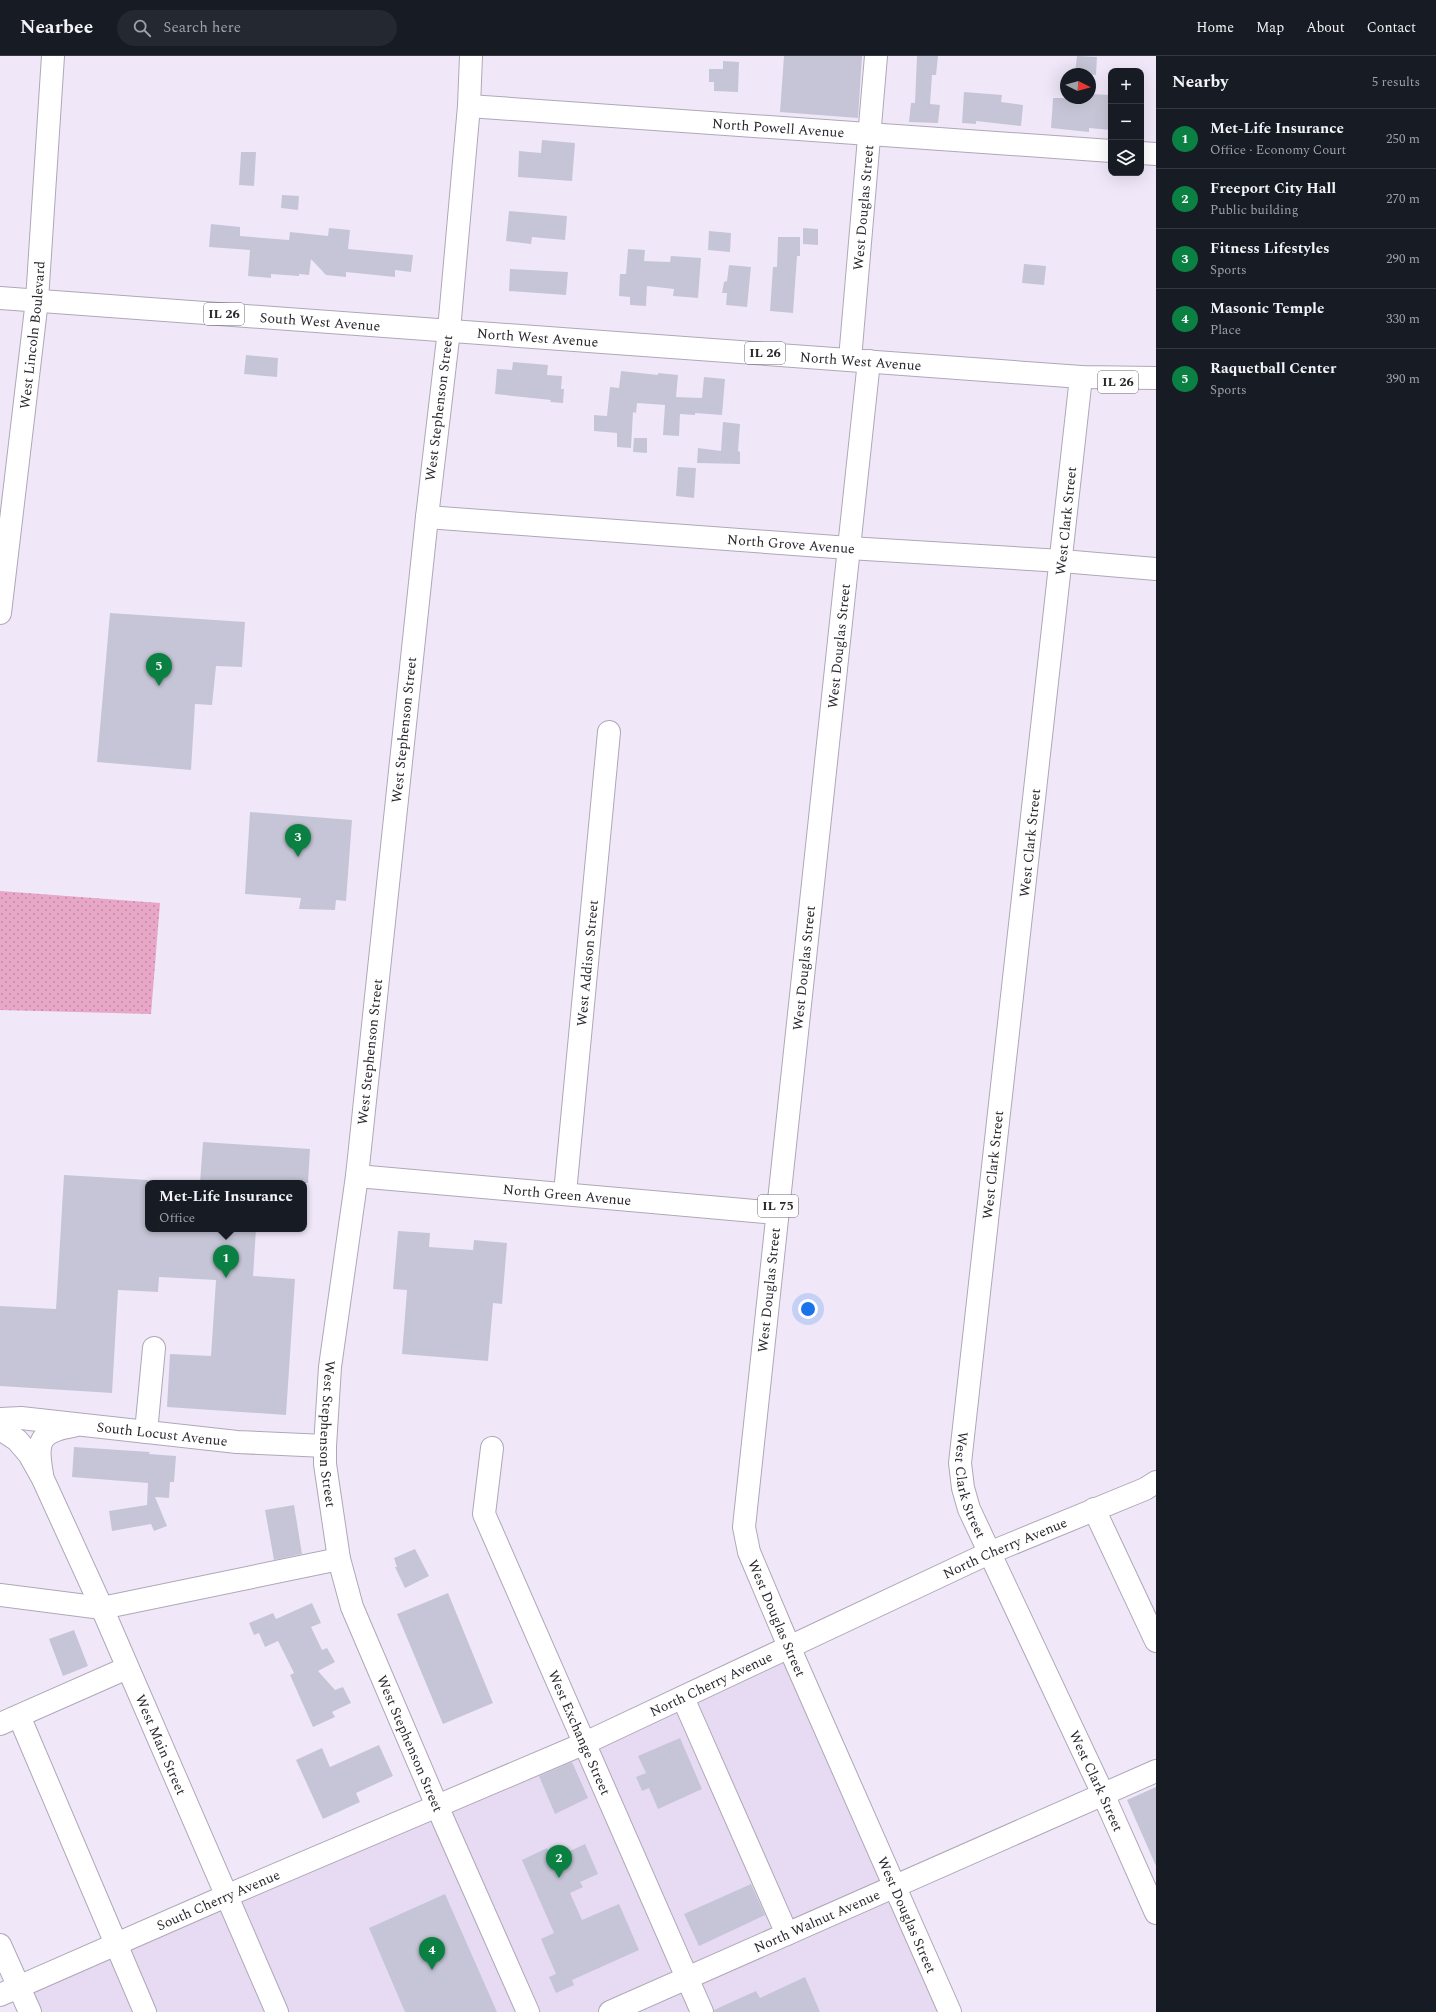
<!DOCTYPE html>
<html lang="en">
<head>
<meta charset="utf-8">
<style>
  body { margin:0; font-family:Spectral,serif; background:#242831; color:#f1f3f6 }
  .controls { position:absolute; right:12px; top:12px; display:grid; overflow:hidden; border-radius:8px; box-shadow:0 4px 16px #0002 }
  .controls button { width:36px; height:36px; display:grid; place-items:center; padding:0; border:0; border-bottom:1px solid #363941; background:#171b24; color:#f1f3f6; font:20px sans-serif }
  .compass { position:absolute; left:1060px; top:12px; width:36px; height:36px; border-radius:50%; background:#171b24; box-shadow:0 4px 16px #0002; rotate:95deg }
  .you { position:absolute; left:808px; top:1253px; width:14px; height:14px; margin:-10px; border:3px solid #fff; border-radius:50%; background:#1a73e8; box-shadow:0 0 0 6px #1a73e833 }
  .badge { display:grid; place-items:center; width:26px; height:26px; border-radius:50%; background:#0b8043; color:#fff; font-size:13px; font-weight:700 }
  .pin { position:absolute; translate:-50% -33px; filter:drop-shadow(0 1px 2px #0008) }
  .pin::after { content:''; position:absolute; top:21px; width:14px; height:12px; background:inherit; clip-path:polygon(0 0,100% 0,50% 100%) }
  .popup { position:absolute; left:145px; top:1124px; width:162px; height:52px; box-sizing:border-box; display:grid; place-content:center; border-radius:8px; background:#171b24; filter:drop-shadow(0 1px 3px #0005); font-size:13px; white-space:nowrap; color:#9ea1a6 }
  .popup b { font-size:15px; color:#f1f3f6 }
  .popup::after { content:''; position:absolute; left:50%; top:100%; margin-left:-8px; border:8px solid transparent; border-top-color:#171b24 }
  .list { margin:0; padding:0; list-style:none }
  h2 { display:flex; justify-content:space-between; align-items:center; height:52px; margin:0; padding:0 16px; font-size:17px }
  h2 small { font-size:13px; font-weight:400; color:#9ea1a6 }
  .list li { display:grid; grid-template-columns:26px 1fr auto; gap:12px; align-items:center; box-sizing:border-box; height:60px; padding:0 16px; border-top:1px solid #363941 }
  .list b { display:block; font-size:15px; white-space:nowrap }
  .list p { margin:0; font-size:13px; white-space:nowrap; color:#9ea1a6 }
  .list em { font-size:13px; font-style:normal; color:#9ea1a6 }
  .icon { flex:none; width:22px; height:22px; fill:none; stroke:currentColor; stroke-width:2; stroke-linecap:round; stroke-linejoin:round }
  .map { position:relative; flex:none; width:1156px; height:1956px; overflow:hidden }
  header { display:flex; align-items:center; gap:24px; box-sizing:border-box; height:56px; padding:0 20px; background:#171b24; border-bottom:1px solid #363941 }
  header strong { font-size:19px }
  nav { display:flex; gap:22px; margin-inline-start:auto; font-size:14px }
  .search { width:280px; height:36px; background:#242831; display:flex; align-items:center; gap:10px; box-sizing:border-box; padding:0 14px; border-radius:22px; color:#9ea1a6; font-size:15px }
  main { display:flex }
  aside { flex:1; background:#171b24 }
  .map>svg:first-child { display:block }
  .built { fill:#e6dbf2 }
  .park { fill:url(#park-dots) }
  .building { fill:#c6c5d7 }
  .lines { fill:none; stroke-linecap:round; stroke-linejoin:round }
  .minor-casing { stroke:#afa7b7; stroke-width:24 }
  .major-casing { stroke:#afa7b7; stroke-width:24 }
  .minor { stroke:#fff; stroke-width:22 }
  .major { stroke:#fff; stroke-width:22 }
  .labels { text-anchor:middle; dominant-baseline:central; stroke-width:3.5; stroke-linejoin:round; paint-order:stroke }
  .shield { fill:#fff; stroke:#6a686c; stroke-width:1 }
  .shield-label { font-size:13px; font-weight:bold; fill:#2a272d }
  .street-label { font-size:14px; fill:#2a272d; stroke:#fff }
</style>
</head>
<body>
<header>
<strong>Nearbee</strong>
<div class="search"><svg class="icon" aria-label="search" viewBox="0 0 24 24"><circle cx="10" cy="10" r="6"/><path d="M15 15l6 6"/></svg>Search here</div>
<nav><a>Home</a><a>Map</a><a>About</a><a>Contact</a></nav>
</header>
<main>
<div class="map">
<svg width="1156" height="1956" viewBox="0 0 1156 1956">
  <defs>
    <pattern id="park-dots" width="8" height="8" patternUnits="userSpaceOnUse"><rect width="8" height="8" fill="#e8a7c7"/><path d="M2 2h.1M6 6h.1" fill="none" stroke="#bc88a2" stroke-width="1.8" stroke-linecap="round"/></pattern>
  </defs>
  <rect width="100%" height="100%" fill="#f0e8f9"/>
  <path class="built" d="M790,1593L950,1956H30L19,1931Z"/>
  <path class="park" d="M0,835L160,847L151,958L0,954Z"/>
  <path class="building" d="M784,0H862L858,62L780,56Z
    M917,0H938L936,19H932L930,48L940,49L938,67L909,66L911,47H915Z
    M1077,0L1097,1L1096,19L1075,17Z
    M723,5L739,6L738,36L714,35V26H709V13H723Z
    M964,36L1002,39L1001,46L1023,49L1021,70L976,65V68L962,67Z
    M1090,38L1111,39V74L1089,72V76L1051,72L1053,42H1090Z
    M542,84L575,87L572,125L518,121L519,95L541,97Z
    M241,96H256L254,130L239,129Z
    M282,139L299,140L298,154L281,152Z
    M509,155L567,160L565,184L532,181L531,188L506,185Z
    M211,168L240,171V180L289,184L290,176L328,180L329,172L350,174L348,193L413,199L411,216L395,214V221L346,216V221L326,219L311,203L309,219L299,218V220L271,218V222L248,220L250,194L209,191Z
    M803,172L818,173V189L803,188Z
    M709,175L731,177L730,196L708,194Z
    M778,181H800V200H797L793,257L770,255L773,211H777Z
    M628,193L645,194L644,205L670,206L671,200L701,202L698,242L673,240L674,233L647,230L646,250L630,249V241L619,240L620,218H626Z
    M1024,208L1046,210L1044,229L1022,227Z
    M729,209L751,211L747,251L726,249L727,237H722L724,226L727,225Z
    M510,213L568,216L566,239L509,235Z
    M246,299L278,302L277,321L244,318Z
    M513,306L548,309L547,319L562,320L561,333H564L563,347L550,346L551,344L495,338L497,313L512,314Z
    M621,315L658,319V317L678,319L676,341L702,342L704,321L725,323L722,359L695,357V359L680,358L679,380L663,379L665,349L637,347L636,357L633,356L631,392L617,391V377L594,375V359L607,360L610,331L619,332Z
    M723,366L740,368L738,395L740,396V408L697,407L698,392L721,395Z
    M634,382H647V397L633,396Z
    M678,411L696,412L694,442L676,440Z
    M110,557L245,566L242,611L216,610L212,649L195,648L191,714L97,706Z
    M250,756L352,764L346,845L336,844L335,854L299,853L301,842L245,838Z
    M203,1086L310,1093L308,1127H200Z
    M64,1119L148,1124V1173H256L253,1220L295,1223L286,1359L167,1351L170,1298L211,1300L216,1224L159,1221L158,1236L118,1234L112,1337L0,1330V1250L56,1253Z
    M398,1175L430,1177L429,1191L473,1194L474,1184L507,1187L502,1248L493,1247L488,1305L402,1298L407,1234L393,1233Z
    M74,1391L150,1396L149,1398L176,1400L174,1426H170L169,1442L155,1441L167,1470L154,1475L151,1468L112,1475L109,1455L147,1449L148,1427L72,1421Z
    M294,1449L302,1498L274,1504L265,1454Z
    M415,1493L429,1520L405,1532L395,1511H397L394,1502Z
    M448,1537L493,1647L443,1668L397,1558Z
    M312,1547L321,1567L311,1571L322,1594L327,1592L335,1606L318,1615L335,1634L343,1631L351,1647L332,1656L335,1661L313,1671L290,1619L294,1617L278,1585L265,1591L259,1577L254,1579L249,1567L273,1557L276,1563Z
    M74,1574L88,1610L63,1620L49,1583Z
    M680,1682L702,1733L658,1753L649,1732L642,1735L636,1721L646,1717L638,1700Z
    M379,1689L393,1720L356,1737L360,1746L323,1763L296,1704L322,1692L330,1711Z
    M572,1706L588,1742L555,1758L539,1720Z
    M1156,1731V1810L1127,1744Z
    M585,1788L598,1818L580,1826L583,1831L570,1837L582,1864L619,1848L639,1894L572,1924L574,1929L556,1937L549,1921L556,1918L541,1883L554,1877L522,1804L547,1792L550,1799L566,1792L568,1796Z
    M751,1828L765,1859L699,1890L684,1858Z
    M445,1838L497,1956H405L369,1872Z
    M805,1921L820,1956H714V1954L756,1935L760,1942Z"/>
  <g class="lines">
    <g class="minor-casing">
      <g id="minor">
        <path id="s1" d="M471,0L469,50L449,274L427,461L357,1120L330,1311L325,1390V1408L339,1503L352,1551L437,1750L528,1956"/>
        <path id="s2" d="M469,50L1111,95"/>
        <path d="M1141,97L1156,98"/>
        <path id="s3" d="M850,303L876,0"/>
        <path id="s4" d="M427,461L849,492L1062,505L1156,513"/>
        <path id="s5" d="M0,557L37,244L53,0"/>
        <path id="s6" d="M357,1120L777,1157"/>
        <path id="s7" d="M565,1137L609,676"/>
        <path id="s8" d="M0,1363L21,1362L237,1386L325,1390"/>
        <path id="s9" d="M0,1373L17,1384L29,1398L43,1423L102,1552L277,1956"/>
        <path d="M146,1376L154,1292"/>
        <path id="s10" d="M492,1392L484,1458L702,1956"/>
        <path d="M42,1418C36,1385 39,1376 73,1370"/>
        <path d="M1094,1453L1156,1585"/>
        <path d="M0,1539L102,1552L339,1503"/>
        <path d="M683,1642L787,1878"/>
        <path d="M19,1660L145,1956"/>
        <path d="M0,1668L127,1612"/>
        <path d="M0,1889L30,1956"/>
        <path id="s11" d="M0,1939L226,1840L583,1688L989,1497L1145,1433L1156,1426"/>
        <path id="s12" d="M610,1956L1156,1715"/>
      </g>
    </g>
    <g class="major-casing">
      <g id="major">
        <path id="s13" d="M0,242L1081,321L1156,322"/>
        <path id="s14" d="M869,305L744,1471L749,1496L790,1593L950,1956"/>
        <path id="s15" d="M1081,321L960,1407L963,1432L969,1453L1103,1738L1156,1857"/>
      </g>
    </g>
    <use href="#minor" class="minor"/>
    <use href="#major" class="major"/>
  </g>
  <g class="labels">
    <g class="shield">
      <rect x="204" y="247" width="40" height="22" rx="3"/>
      <rect x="745" y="286" width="40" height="22" rx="3"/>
      <rect x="1098" y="315" width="40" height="22" rx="3"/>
      <rect x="758" y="1139" width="40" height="22" rx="3"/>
    </g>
    <g class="shield-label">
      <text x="224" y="258">IL 26</text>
      <text x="765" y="297">IL 26</text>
      <text x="1118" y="326">IL 26</text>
      <text x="778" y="1150">IL 75</text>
    </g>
    <g class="street-label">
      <text stroke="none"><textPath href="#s2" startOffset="310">North Powell Avenue</textPath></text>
      <text stroke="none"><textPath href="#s3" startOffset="152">West Douglas Street</textPath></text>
      <text stroke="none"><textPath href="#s13" startOffset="321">South West Avenue</textPath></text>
      <text stroke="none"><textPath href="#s5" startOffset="280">West Lincoln Boulevard</textPath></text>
      <text stroke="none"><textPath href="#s13" startOffset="539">North West Avenue</textPath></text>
      <text stroke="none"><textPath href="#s13" startOffset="863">North West Avenue</textPath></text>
      <text transform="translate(439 352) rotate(-83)">West Stephenson Street</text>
      <text transform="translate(1066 465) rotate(-84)">West Clark Street</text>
      <text stroke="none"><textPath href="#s4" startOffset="365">North Grove Avenue</textPath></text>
      <text transform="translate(839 590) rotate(-84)">West Douglas Street</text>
      <text transform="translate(404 674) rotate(-84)">West Stephenson Street</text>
      <text transform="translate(1030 787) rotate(-84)">West Clark Street</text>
      <text stroke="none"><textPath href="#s7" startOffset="231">West Addison Street</textPath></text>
      <text transform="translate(804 912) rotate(-84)">West Douglas Street</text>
      <text transform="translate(370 996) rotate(-84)">West Stephenson Street</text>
      <text transform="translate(993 1109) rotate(-84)">West Clark Street</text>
      <text stroke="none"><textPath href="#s6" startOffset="211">North Green Avenue</textPath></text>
      <text transform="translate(769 1234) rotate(-84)">West Douglas Street</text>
      <text stroke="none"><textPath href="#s8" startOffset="163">South Locust Avenue</textPath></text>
      <text stroke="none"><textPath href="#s1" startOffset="1386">West Stephenson Street</textPath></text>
      <text stroke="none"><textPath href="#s15" startOffset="1116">West Clark Street</textPath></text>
      <text stroke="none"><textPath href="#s11" startOffset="1100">North Cherry Avenue</textPath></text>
      <text stroke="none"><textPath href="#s14" startOffset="1270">West Douglas Street</textPath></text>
      <text stroke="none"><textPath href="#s11" startOffset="776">North Cherry Avenue</textPath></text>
      <text stroke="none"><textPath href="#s10" startOffset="305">West Exchange Street</textPath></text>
      <text stroke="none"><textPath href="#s1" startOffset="1710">West Stephenson Street</textPath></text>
      <text stroke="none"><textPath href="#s9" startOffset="358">West Main Street</textPath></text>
      <text stroke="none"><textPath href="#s15" startOffset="1440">West Clark Street</textPath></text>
      <text stroke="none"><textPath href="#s11" startOffset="238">South Cherry Avenue</textPath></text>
      <text stroke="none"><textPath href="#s14" startOffset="1594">West Douglas Street</textPath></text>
      <text stroke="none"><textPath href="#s12" startOffset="226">North Walnut Avenue</textPath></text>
    </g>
  </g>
</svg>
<div class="controls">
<button>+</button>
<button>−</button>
<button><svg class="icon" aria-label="layers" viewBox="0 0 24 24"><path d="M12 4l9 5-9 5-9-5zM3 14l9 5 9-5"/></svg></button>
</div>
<svg class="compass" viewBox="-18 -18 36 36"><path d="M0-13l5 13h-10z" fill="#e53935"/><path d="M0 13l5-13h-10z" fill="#9ea1a6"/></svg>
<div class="you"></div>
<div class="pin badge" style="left:226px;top:1222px">1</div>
<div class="popup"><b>Met-Life Insurance</b>Office</div>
<div class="pin badge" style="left:559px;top:1822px">2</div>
<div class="pin badge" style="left:298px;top:801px">3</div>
<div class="pin badge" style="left:432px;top:1914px">4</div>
<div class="pin badge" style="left:159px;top:630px">5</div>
</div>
<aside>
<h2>Nearby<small>5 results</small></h2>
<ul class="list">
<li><span class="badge">1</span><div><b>Met-Life Insurance</b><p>Office · Economy Court</p></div><em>250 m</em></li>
<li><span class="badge">2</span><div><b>Freeport City Hall</b><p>Public building</p></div><em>270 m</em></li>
<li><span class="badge">3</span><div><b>Fitness Lifestyles</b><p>Sports</p></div><em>290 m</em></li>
<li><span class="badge">4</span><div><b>Masonic Temple</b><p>Place</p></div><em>330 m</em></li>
<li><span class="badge">5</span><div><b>Raquetball Center</b><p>Sports</p></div><em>390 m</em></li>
</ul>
</aside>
</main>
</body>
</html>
